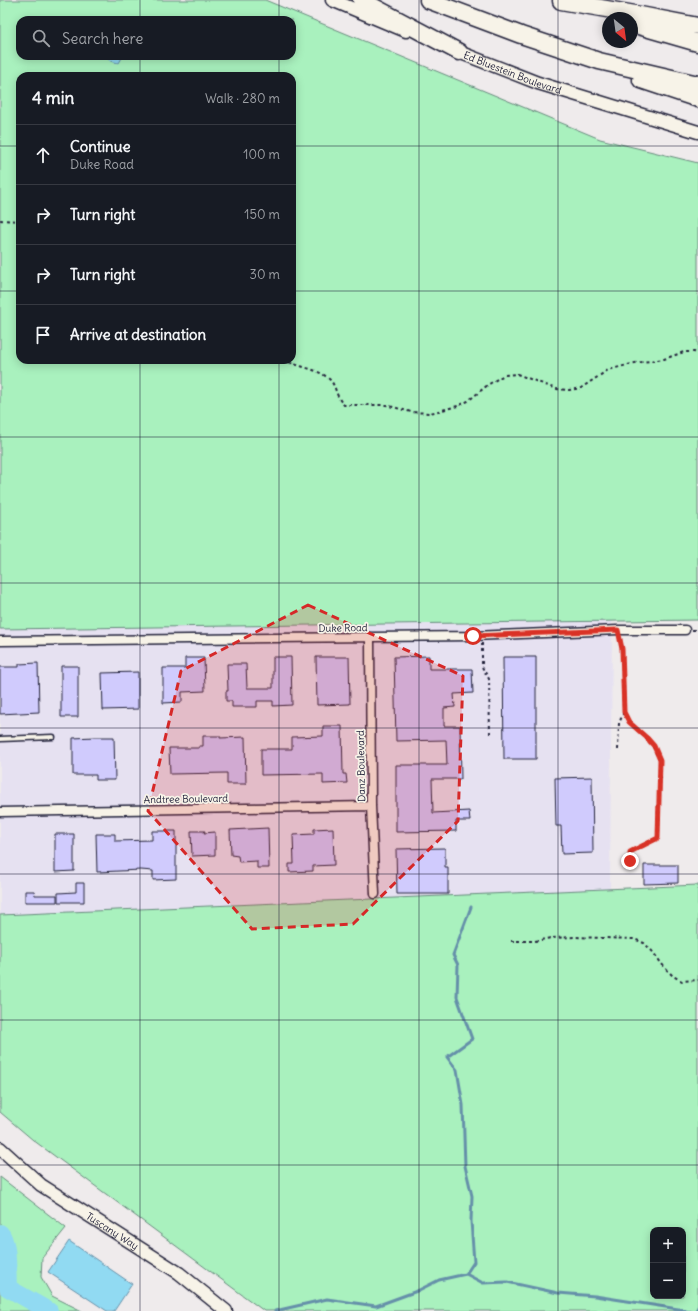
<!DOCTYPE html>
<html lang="en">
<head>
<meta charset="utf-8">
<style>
  body { margin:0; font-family:Delius,sans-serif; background:#20242c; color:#f1f3f6 }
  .controls { position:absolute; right:12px; bottom:12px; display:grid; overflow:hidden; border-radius:8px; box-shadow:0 2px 10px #0003 }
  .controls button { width:36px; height:36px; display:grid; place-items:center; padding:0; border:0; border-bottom:1px solid #363941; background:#171b24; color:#f1f3f6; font:20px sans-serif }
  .compass { position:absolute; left:602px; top:12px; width:36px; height:36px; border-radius:50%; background:#171b24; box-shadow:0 2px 10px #0003; rotate:151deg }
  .stop { position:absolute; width:12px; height:12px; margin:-9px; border:3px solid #d93025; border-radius:50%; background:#fff }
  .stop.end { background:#d93025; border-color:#fff; box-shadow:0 1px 4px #0008 }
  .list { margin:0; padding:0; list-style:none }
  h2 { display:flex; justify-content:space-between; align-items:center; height:52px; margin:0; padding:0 16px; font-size:17px }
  h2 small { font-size:13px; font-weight:400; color:#9ea1a6 }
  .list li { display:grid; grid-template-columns:26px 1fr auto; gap:12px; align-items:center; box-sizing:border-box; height:60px; padding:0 16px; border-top:1px solid #363941 }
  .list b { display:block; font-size:15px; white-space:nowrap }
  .list p { margin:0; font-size:13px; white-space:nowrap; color:#9ea1a6 }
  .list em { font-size:13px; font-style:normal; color:#9ea1a6 }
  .icon { flex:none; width:22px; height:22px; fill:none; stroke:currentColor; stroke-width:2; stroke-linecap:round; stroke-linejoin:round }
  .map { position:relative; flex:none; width:698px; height:1311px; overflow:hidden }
  .search { position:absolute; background:#171b24; box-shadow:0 2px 10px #0003; left:16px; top:16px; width:280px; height:44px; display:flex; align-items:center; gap:10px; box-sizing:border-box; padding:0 14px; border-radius:12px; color:#9ea1a6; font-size:15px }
  .panel { position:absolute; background:#171b24; box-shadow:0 2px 10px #0003; left:16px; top:72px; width:280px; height:292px; border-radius:12px }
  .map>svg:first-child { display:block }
  .built { fill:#e6e1f1 }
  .green { fill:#a9f1be; stroke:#668a7c; fill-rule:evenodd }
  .water { fill:#91daf2; stroke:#6590a9 }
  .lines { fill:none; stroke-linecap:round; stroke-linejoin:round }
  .stream { stroke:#6590a9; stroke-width:3 }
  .river { stroke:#91daf2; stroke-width:18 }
  .building { fill:#d0cbfd; stroke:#22223b }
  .service-casing { stroke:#22223b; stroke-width:7 }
  .minor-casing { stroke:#22223b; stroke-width:11 }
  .secondary-casing { stroke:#22223b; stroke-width:15 }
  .motorway-casing { stroke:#22223b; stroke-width:19 }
  .path { stroke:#22223b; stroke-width:2; stroke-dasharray:3 3; stroke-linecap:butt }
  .service { stroke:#f7f3e8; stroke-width:4 }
  .minor { stroke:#f7f3e8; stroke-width:8 }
  .secondary { stroke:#f7f3e8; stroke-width:12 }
  .motorway { stroke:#f7f3e8; stroke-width:16 }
  .route { stroke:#d93025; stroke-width:5 }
  .marked { fill:#d62828; fill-opacity:0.2; stroke:#d62828; stroke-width:3; stroke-dasharray:8 5; stroke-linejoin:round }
  .grid { fill:none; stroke:#22223b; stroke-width:1; stroke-opacity:0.55 }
  .labels { text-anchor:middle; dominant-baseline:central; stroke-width:3.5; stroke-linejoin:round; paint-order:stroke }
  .street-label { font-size:10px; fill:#22223b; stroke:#f7f3e8 }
</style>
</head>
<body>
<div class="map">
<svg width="698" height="1311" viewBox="0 0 698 1311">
  <rect width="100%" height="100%" fill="#efebec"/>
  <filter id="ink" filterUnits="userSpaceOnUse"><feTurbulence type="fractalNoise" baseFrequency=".025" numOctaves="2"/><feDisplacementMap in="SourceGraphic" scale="8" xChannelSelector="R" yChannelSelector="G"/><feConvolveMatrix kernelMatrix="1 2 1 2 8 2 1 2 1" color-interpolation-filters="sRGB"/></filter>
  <g filter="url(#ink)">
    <path class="built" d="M612,621L610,889L0,915V629Z"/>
    <path class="green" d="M0,0H265L600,139L698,163V620L0,629ZM20,20H292V56H20ZM20,76H292V360H20Z
      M698,885V1311H264L33,1140L0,1112V915ZM653,1230H683V1296H653Z
      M0,1177L66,1228L42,1258L41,1277L52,1296L82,1311H0Z"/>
    <path class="water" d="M107,56H123L119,63C113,62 109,61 107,56Z
      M69,1241L132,1284L114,1311H107L48,1272Z"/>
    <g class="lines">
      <path class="stream" d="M466,1274L483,1283L507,1282L558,1293L595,1296L691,1311
        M275,1311L327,1299L376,1306L417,1291L439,1280L466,1274L474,1262L471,1221L472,1196L465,1166L463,1105L457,1070L447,1057L472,1039L457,997L458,965L453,955L471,907
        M696,1311L698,1307"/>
      <path class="river" d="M0,1233C9,1242 7,1274 8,1288L49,1311"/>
    </g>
    <path class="building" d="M429,656V669H472L473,693L454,694L455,707L444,708V726H460L461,779H432L433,813L469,811L470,821H456V831L396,832V765H447L446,740L396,741L394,657Z
      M273,657H291L292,705L273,706V701H257V707H232V701H226V691H228L227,664H246L247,688H273Z
      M316,657H349L350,704L317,705Z
      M503,657H536V759H504Z
      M185,658H204L205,691L182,692V702L163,703V668H185Z
      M38,663L39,712L0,714V667H19V664Z
      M61,666H78V717H61Z
      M138,672V709L103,710L102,673Z
      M323,726H342L343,774H346L347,783L323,784V774L261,775V749H292V737L323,736Z
      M203,736H220V738L245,737L246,784H227V773L170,774L169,748H199V746H203Z
      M95,737H114L115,780H96V775H73V738Z
      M592,777L593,853L562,854L561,826H556L555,778Z
      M268,828L269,868H257V861L239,862L238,856L231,855L230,830Z
      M333,828L334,865L313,866V871L289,872V864H294L293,835L314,834V829Z
      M152,831H176V879L153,880V871L141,870L97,872L96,834H115V841L152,840Z
      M191,831H205L204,833L215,832V855L192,856Z
      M55,834H74V871L55,872Z
      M445,848V867H448V894H397L396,849Z
      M644,865H678V883L644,884Z
      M76,883H84V902H58V893L76,892Z
      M25,891H34L35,895H57V902H25Z"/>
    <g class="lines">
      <g class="service-casing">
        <path id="service" d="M0,739L53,737"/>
      </g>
      <g class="minor-casing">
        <path id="minor" d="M370,637L371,806L375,894
          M0,641L473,636L618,630H685
          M0,812L371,806"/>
      </g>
      <g class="secondary-casing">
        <g id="secondary">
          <path d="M332,0L406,31"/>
          <path id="s1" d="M451,49L538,83L698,132"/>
          <path id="s2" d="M0,1148L41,1185L179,1273L226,1311"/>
        </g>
      </g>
      <g class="motorway-casing">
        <path id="motorway" d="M361,0L459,52
          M428,0L521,35L599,61L698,84
          M561,1L635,14L698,26
          M632,24L698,43
          M641,80L698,99"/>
      </g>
      <path class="path" d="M0,220L20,221
        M284,360C298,367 316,368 328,378C337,385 335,397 344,405H386L411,412L430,413L458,406L468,401L489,384L504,375L517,374L556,389L569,390L581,388L608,370L635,363L664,359L684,352H694L698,354
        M692,630H698
        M620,638L622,649L624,712L629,722L647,738L653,746L660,760L658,838L630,852V861
        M482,643V667L489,679L490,734
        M618,750L619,723L624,712
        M511,941H535L551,938L574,937L634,939L644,943L652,951L665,968L673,976L682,981L698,980"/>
      <use href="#service" class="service"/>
      <use href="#minor" class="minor"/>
      <use href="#secondary" class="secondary"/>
      <use href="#motorway" class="motorway"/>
    </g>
  </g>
  <g class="lines" filter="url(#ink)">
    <path class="route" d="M473,636L618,630L622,649L624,712L629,722L647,738L654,746L660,760L658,838L630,852V861"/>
  </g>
  <path class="marked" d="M308,605L463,676L458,821L353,924L252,929L148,811L181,671Z"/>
  <path class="grid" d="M140,0V20M279,0V20M419,0V1311M558,0V1311M140,56V76M279,56V76M0,146H20M292,146H698M0,291H20M292,291H698M140,360V1311M279,360V1311M0,437H698M0,583H698M0,728H698M0,874H698M0,1020H698M0,1165H698"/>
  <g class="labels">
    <g class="street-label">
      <text stroke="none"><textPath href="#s1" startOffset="66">Ed Bluestein Boulevard</textPath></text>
      <text transform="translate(343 628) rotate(-1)">Duke Road</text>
      <text transform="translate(361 766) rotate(-91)">Danz Boulevard</text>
      <text transform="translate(186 799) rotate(-1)">Andtree Boulevard</text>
      <text stroke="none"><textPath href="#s2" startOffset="140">Tuscany Way</textPath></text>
    </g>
  </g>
</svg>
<div class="controls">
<button>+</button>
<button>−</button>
</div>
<svg class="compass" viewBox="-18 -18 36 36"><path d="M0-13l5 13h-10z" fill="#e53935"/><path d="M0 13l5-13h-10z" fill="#9ea1a6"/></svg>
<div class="stop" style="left:473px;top:636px"></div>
<div class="stop end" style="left:630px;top:861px"></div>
<div class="search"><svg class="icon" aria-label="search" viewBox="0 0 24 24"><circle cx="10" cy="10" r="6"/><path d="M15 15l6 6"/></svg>Search here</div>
<section class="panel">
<h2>4 min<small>Walk · 280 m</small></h2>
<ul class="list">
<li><svg class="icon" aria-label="ahead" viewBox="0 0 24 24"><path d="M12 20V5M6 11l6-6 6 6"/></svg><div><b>Continue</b><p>Duke Road</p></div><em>100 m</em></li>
<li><svg class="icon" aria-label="right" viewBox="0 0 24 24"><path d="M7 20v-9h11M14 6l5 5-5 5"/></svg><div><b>Turn right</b></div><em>150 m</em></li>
<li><svg class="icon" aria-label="right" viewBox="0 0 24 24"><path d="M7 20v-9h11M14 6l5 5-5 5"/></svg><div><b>Turn right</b></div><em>30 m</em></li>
<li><svg class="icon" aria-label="arrive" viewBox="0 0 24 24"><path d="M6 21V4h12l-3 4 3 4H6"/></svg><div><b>Arrive at destination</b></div></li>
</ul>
</section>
</div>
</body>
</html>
